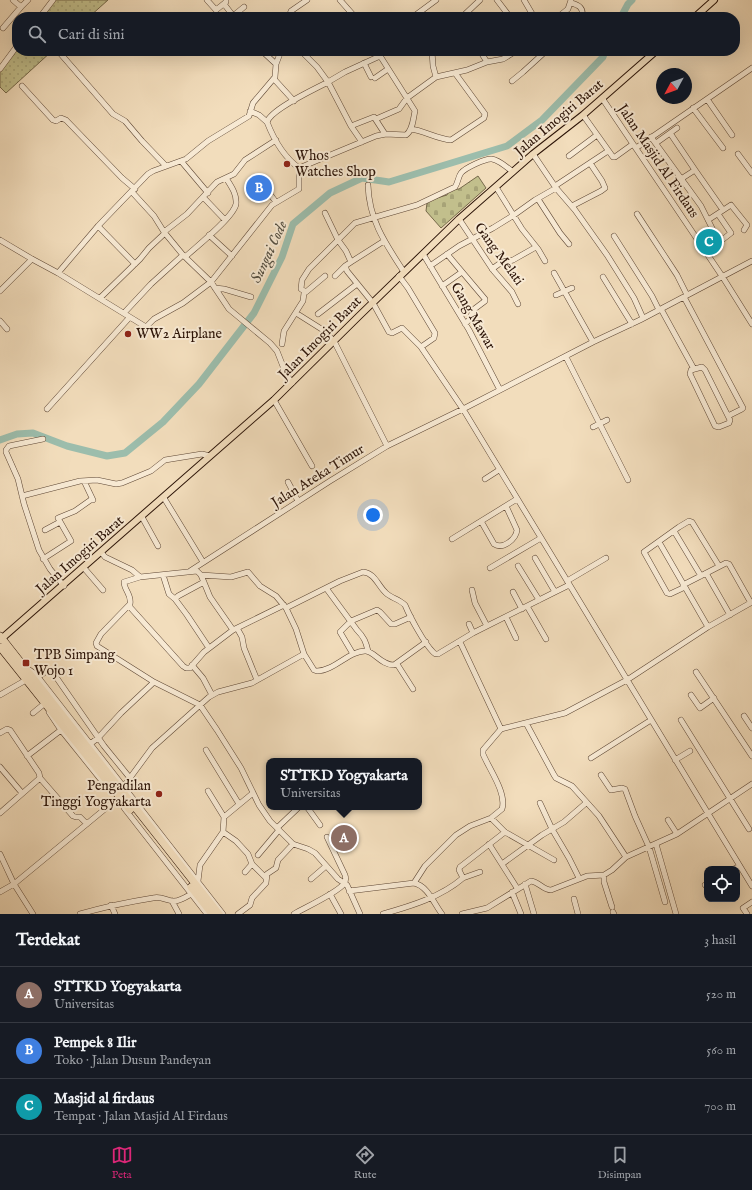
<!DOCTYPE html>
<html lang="id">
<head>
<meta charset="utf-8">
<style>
  body { margin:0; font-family:"IM FELL English",serif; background:#242831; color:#f1f3f6 }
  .controls { position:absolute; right:12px; bottom:12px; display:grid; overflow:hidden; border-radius:8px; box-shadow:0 4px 16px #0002 }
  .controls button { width:36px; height:36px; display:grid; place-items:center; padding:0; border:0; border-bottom:1px solid #363941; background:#171b24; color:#f1f3f6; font:20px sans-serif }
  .compass { position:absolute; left:656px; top:68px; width:36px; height:36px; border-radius:50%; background:#171b24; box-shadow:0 4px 16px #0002; rotate:229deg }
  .you { position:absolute; left:373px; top:515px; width:14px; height:14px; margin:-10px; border:3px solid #fff; border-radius:50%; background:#1a73e8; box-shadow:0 0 0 6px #1a73e833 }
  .badge { display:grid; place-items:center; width:26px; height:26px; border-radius:50%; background:#db2777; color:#fff; font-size:13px; font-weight:700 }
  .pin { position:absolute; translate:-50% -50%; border:2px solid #fff; box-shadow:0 1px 4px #0006 }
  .popup { position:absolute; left:266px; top:758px; width:156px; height:52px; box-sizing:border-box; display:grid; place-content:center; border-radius:8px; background:#171b24; filter:drop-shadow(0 1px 3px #0005); font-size:13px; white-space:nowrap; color:#9ea1a6 }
  .popup b { font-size:15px; color:#f1f3f6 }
  .popup::after { content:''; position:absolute; left:50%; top:100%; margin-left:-8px; border:8px solid transparent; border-top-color:#171b24 }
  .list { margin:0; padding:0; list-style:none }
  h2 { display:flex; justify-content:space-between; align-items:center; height:52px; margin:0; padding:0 16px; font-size:17px }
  h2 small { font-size:13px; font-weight:400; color:#9ea1a6 }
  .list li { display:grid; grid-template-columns:26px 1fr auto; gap:12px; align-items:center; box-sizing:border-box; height:56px; padding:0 16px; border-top:1px solid #363941 }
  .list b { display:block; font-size:15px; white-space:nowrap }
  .list p { margin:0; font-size:13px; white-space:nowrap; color:#9ea1a6 }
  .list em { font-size:13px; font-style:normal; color:#9ea1a6 }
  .icon { flex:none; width:22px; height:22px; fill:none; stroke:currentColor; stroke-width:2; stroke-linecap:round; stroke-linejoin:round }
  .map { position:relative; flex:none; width:752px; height:914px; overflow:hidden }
  .search { position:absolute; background:#171b24; box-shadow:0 4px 16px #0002; left:12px; right:12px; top:12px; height:44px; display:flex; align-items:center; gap:10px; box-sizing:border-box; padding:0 14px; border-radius:16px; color:#9ea1a6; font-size:15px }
  .sheet { height:220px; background:#171b24 }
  nav { display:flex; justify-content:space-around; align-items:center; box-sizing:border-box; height:56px; border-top:1px solid #363941; background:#171b24; font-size:11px; color:#9ea1a6 }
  nav a { display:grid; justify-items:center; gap:2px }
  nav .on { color:#db2777 }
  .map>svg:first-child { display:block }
  .grass { fill:url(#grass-dots); stroke:#76694a }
  .cemetery { fill:url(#cemetery-stones); stroke:#76694a }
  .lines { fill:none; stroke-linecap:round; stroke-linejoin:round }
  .river { stroke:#9cbdac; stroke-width:7 }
  .minor-casing { stroke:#5d4634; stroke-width:6 }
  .major-casing { stroke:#2b1307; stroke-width:8 }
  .highway-casing { stroke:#2b1307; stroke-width:8 }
  .minor { stroke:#f7e9d3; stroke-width:5 }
  .major { stroke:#f2ddbc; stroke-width:6 }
  .highway { stroke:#f2ddbc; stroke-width:7 }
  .poi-dot { fill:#8f2418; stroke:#f7e9d3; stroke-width:1.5 }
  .labels { text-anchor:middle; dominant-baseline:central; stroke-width:4; stroke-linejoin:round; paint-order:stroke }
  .street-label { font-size:14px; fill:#2b1307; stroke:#f7e9d3 }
  .poi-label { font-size:14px; fill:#2b1307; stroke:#f7e9d3; text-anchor:start }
  .water-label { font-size:15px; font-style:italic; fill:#534e41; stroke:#f7e9d3 }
</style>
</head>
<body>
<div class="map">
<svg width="752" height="914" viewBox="0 0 752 914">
  <defs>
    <pattern id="grass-dots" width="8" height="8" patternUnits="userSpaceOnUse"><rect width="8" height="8" fill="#c2bf8c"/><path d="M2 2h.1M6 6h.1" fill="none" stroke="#a7a377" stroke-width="1.8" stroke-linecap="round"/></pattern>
    <pattern id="cemetery-stones" width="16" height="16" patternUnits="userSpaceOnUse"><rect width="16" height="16" fill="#c2bf8c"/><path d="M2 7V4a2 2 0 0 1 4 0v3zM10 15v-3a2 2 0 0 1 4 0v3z" fill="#a7a377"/></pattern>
  </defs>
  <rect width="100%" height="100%" fill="#f2ddbc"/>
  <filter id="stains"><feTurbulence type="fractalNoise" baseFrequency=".005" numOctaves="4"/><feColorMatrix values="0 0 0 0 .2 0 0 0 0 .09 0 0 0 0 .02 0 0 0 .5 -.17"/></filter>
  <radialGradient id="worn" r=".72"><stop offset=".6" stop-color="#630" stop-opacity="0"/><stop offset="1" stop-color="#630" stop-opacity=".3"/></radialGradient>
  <path class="grass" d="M52,0H108L89,17H39Z
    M17,46V51H52L6,93L0,87V69Z"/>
  <path class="cemetery" d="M478,176L486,188L441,228L426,211L427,203L430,200L447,195L449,190L459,189Z"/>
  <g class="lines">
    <path class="river" d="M621,17L628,4L632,0
      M0,440L17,434L33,433L67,446L107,456L125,453L163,422L199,384L254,313L282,257L293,224L330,193L362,178L389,182L507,146L542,120L603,57L605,51"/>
    <g class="minor-casing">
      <path id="minor" d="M13,0L21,7L28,0
        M207,0L216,10L226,2V0
        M340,0L355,17
        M497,0L510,17
        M524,0L534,17
        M571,3C579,5 584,8 582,17
        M224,4L234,17
        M233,16L244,7
        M40,17L53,0
        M289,17L291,11L307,0
        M413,17L436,0
        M462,17L480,0
        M558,17L568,9L571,0
        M3,28L21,7
        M262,51L276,64
        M432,51L433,66L436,77L467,70L487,62L480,51
        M59,52L113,114L125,121L142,141L166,166
        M487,62L503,59L516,51
        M364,63L371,77
        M0,69L17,46
        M375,78L388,69
        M274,79L294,101
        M512,81L523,72L546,51
        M22,86L53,120L56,121L61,118L66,120L122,178L135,189
        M602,98L722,276L752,324
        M707,99L732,135
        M693,108L723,148
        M250,111L259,115L267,122
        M583,115L613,157H615L633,144
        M376,119L399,109L407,98L436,77
        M351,126L374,117L385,134
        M411,129C425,131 437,139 451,140L484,118L485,114L455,73
        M670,133L677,128
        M651,137L701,206L714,232L718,238L722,240L731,233L718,214
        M362,142L351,126L328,82L345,72L380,56
        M656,143L670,133L695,170
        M636,148L752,68
        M533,154L556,188L575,210L607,255L634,298L643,318
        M738,154L752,173
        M569,156L597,135
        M181,161L208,193
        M299,168L376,136L386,134L406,135C413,130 413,119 415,111L377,51
        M299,168C284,157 274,140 267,122C271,109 315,89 328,82L317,67L301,51
        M258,179L276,202
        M681,179L695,170L723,210
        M368,185C369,220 385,243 404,272
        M555,186L608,151
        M496,187L522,229L538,249L545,261
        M132,192L154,216L164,232L183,255L211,282L229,309L270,343L277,351L286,374L292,383
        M204,198L225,220
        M538,199L560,233L569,244
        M572,206L601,191L605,188L602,181L590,163
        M325,213L338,240L346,251L351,262L345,266L347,271L373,303L389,332L392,333L402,328L421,347
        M637,214L677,275L687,295
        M459,219L493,270L512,292L518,304
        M708,220L731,205L747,225L744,230
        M98,226L135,264
        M164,232L187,214L217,182L234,174L245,160L276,140
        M209,235L232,256
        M614,236L652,296L659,310
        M0,240L32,259L58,273L146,327L154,319L183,303L211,282L272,205L299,189V168
        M423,254L469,330L500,390
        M447,254L485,299V301L473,310L470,319L465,324
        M185,257C196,247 234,217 236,204C237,194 231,186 226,178
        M351,262L384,241
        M430,266L459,246L493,228L514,215L535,200L556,188
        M492,269L499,264L513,260L536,247
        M58,273L98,226L148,174L153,171L186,159L208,141L249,116L253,103L275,77L276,64L281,51
        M554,273L593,342
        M325,276L306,292L301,289L302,280L309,269L355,223L417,205L455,187C458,183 458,177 461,173C465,168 486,158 492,159C499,160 508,168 513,172
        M335,276L345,266
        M399,276L408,288L435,333L434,338L421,347L463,409L752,886
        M603,277L632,324
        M442,286L462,272
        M215,288L224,289L251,297
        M0,291L32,259
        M556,295L572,288
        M684,297L743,408L742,409L728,416
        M100,298L140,259L149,248L165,233
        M661,309L694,369
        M124,313L151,284L183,255
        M296,313L323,330L334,341L387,446
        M318,314L357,284
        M0,321L7,329
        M282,344L284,331L303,301L304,293
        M566,357L628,480
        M702,367L705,370L730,420L729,423L719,427L715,426L690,374L691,370Z
        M274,400L312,466
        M47,409L129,318
        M593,427L607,420
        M43,439L9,446L6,450V452L18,479L24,504L39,550L50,569L64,586
        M485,479L499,470
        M84,481L93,500
        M288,482L298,501
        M22,496L80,481L97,480L116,484L122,483L151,471L165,460L202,454L210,456
        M164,498L203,562
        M142,517L158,546
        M481,521L494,544C503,550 516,539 517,530L506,506
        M45,530L60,522
        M674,531L701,576
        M452,539L517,499
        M659,542L708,627
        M101,552L105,557L132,570L140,577L197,571L201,575L231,577L248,572L260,586L276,596L286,608L340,581L363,572C375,573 378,586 386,593C391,598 399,599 405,605C410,617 424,643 433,652C435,654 435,654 438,654L473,633L569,585
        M535,558L555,592
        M43,559L71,541L58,518L75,511L92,499
        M518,566L539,600
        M84,568L103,590
        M490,568L541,538
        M190,571L330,481L387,446L467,407L593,342L640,320L752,261
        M706,573L730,615
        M163,575L169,594L175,599
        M140,577L124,582C124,590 132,595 130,604L101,634L96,643L97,646L154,682
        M567,581L606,558
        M204,582L178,596L175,599L187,615L209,648
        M683,585L726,563L729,564L751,603
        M685,587L670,594L667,593L644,552L679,527L689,521L692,522L719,566
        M326,588L357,630C364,637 366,642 368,651
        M472,590L475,603L487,626
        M513,592L522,609
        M129,606L183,666L186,668H190L204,652L233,630L210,597L201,575
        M527,606L546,639
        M506,617L516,638
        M469,624L473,633
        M237,628L242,637L244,648L257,680
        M233,630L284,605
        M460,642L501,729
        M304,654L314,670L317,671C334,671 350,650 366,651C375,652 381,665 394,665L426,642
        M353,654L340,632L351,621L377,610L380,612L391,624H395L411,617
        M397,664L413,689
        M192,665L203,678L212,695
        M28,669L34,673L38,677L223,914
        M696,672L752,756
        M38,677L48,670L56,677L104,746L130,778
        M0,695L26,680
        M691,695L700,708L714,698
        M49,712L61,730L106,786
        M33,713L44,704
        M744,716L752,728
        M681,720L749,829
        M526,723L554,775L556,778L572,786L599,816L626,857
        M0,733L7,729L10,730L39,773L40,778
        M90,744L98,738L121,713L154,682L200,705L217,730L241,768L259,805L270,821L293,844L308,849L315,853L338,879L347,885L360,914
        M206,750L239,804
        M27,756L61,730
        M591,758L651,720
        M675,760L690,751
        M0,767L22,793
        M601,775L611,790L622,788L625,789L635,816L649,847L665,902
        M40,778L73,816L76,817H80L87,824
        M124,786L152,748L209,697L218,692L252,683L304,654L296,629L286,608
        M208,791L224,817
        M540,803L552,829L569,858L579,878
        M307,807L320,825
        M124,808L207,914
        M0,813L40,778
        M491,818L505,832L554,860
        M668,820L677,834
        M277,828L299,807
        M223,832L236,841L248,854L252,864L266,878
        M489,844L517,888
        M656,844L676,914
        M0,854L14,884L33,914
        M258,855L279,830
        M502,864L542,835L564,822L586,803
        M734,869L740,866
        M245,872L252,864
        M604,875V882L612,907
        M463,878L480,872
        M311,879L326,866
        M198,881L200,865L223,832L224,817L253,793
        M414,883L425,866L456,835L470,826L491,818L502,809C507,793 489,769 483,754V750L501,729L565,713L627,680L708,627L752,602
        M525,884L534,914
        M705,885L707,884
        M349,891L414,883C428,886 434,904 442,914
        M0,892L14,884L117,799
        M512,892L521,914
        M330,894L341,914
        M574,899L578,914
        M172,901L179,914
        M111,905L115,914
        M613,912L614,914
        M80,914C104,907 128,902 153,898C162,896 167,901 174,901C180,901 186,897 191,894
        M238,914L250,905L252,898L266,883L267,874L276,868L278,860L293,844
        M294,914C306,907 335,894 344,884C346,881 346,878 345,875L327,837
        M383,914C411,906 441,897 463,878L459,870L460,867L505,832
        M462,914L487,908L531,881C539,882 543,890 551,890L587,876L604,875L612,870L626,857L677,834L752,784
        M747,914L743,908L752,902"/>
    </g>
    <g class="major-casing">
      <path id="major" d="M695,17L714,0
        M0,640L274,400L359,316L459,219L533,154L583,115L656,51"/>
    </g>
    <g class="highway-casing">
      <path id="highway" d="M0,636L219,914
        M0,647L130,810
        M191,887L212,914"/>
    </g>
    <use href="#minor" class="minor"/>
    <use href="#major" class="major"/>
    <use href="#highway" class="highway"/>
  </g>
  <g class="poi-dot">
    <circle cx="287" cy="164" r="4"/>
    <circle cx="128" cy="334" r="4"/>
    <rect x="22" y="659" width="8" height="8" rx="2"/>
    <circle cx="159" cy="794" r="4"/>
  </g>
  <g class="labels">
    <g class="street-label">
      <text transform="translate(559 118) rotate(-40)">Jalan Imogiri Barat</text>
      <text transform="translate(658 161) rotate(56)">Jalan Masjid Al Firdaus</text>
      <text transform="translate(499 254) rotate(54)">Gang Melati</text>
      <text transform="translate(473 316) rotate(60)">Gang Mawar</text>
      <text transform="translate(320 338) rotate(-45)">Jalan Imogiri Barat</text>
      <text transform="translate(318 476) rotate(-32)">Jalan Ateka Timur</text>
      <text transform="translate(80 555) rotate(-41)">Jalan Imogiri Barat</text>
    </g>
    <g class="poi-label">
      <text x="295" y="156">Whos<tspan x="295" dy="16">Watches Shop</tspan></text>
      <text x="136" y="334">WW2 Airplane</text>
      <text x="34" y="655">TPB Simpang<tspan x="34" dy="16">Wojo 1</tspan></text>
      <text x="151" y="786" text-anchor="end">Pengadilan<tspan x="151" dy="16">Tinggi Yogyakarta</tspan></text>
    </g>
    <g class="water-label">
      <text transform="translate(269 252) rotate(-65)">Sungai Code</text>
    </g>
  </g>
  <rect width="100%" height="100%" filter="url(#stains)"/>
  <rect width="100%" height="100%" fill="url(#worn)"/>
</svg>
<div class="controls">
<button><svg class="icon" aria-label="locate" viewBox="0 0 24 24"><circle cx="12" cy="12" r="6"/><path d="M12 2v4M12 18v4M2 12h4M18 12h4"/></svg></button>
</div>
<svg class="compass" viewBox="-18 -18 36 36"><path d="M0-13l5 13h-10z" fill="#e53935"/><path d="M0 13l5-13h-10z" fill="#9ea1a6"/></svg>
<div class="you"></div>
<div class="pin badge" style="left:344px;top:838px;background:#8d6e63">A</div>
<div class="popup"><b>STTKD Yogyakarta</b>Universitas</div>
<div class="pin badge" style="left:259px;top:188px;background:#3f7fe0">B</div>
<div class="pin badge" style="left:709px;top:242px;background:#0f9aa8">C</div>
<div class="search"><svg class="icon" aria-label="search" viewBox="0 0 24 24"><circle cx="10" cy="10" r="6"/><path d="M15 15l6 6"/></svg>Cari di sini</div>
</div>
<section class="sheet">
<h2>Terdekat<small>3 hasil</small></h2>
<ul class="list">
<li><span class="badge" style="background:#8d6e63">A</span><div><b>STTKD Yogyakarta</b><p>Universitas</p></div><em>520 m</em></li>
<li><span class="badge" style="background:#3f7fe0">B</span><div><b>Pempek 8 Ilir</b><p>Toko · Jalan Dusun Pandeyan</p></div><em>560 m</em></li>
<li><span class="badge" style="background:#0f9aa8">C</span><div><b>Masjid al firdaus</b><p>Tempat · Jalan Masjid Al Firdaus</p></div><em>700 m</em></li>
</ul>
</section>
<nav>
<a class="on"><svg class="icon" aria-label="map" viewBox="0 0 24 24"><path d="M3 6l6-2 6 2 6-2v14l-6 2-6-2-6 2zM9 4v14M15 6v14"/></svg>Peta</a>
<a><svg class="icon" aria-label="directions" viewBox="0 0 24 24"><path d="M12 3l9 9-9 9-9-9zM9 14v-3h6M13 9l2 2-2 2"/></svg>Rute</a>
<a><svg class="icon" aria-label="saved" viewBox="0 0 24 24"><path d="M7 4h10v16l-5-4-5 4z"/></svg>Disimpan</a>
</nav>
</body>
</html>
